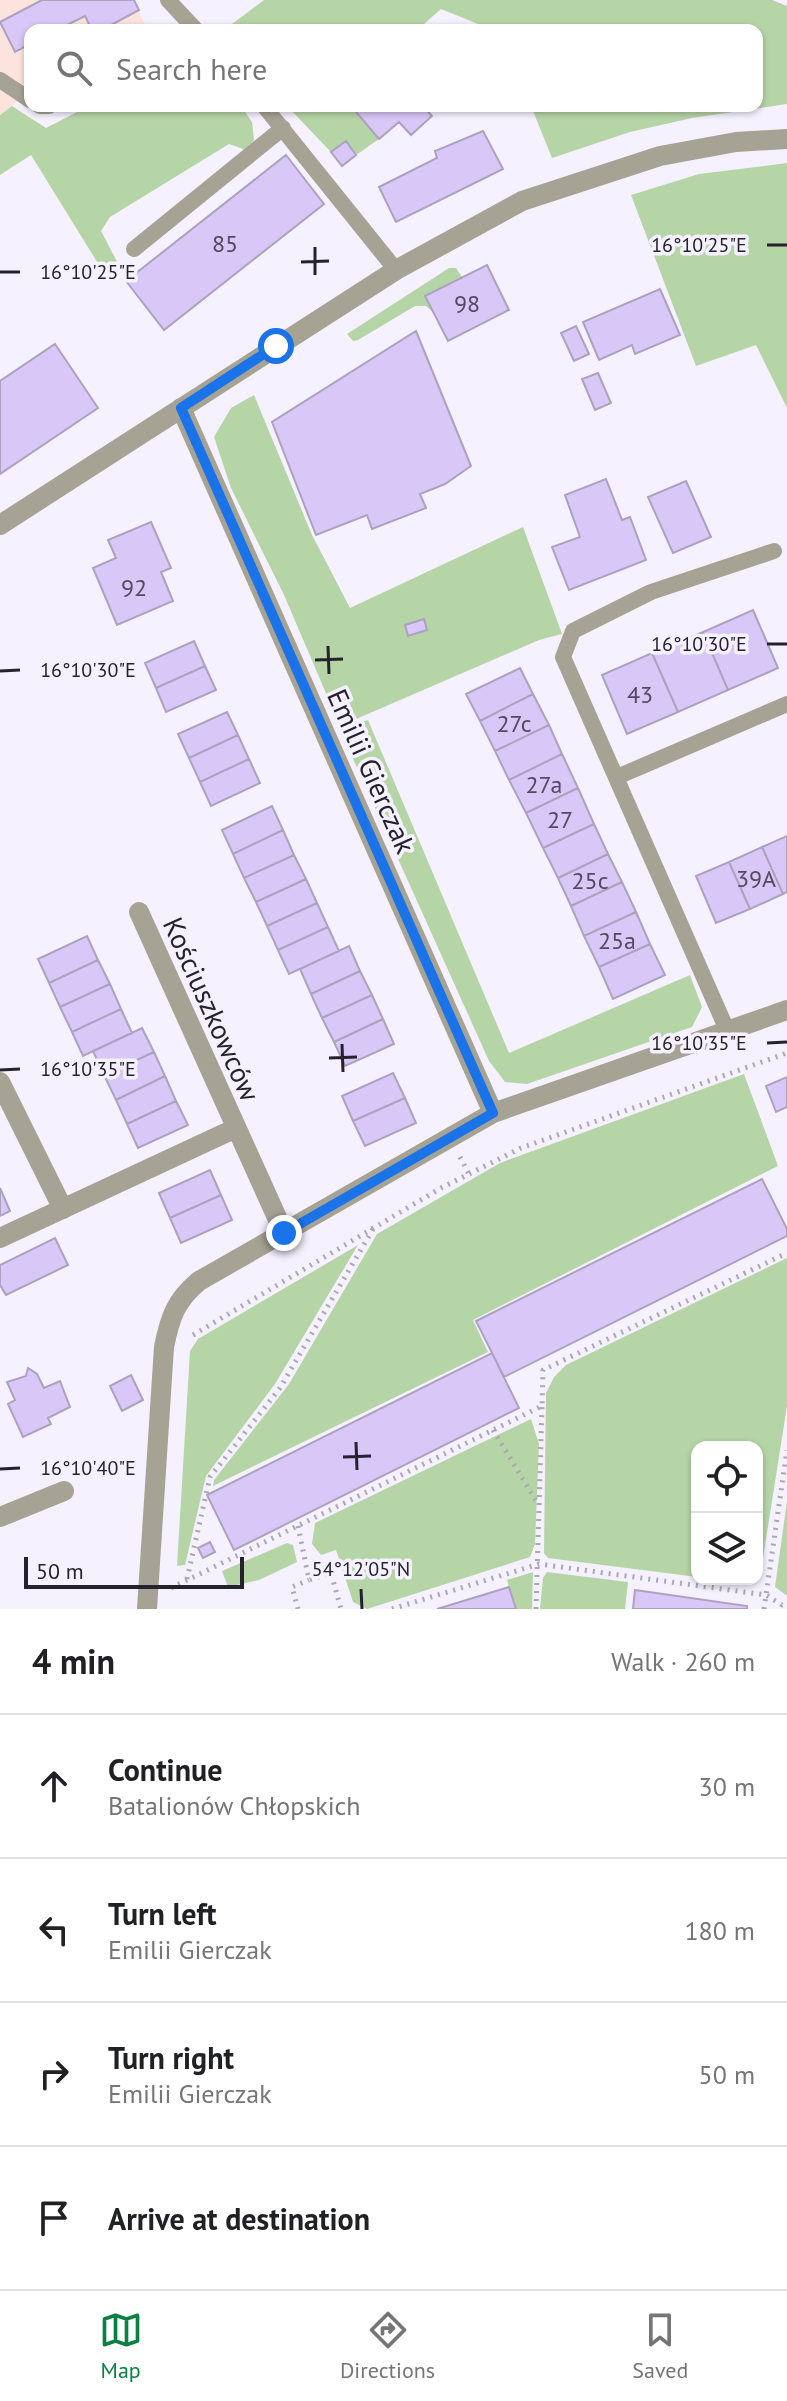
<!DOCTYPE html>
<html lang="en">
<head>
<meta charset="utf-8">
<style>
  body { margin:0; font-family:"PT Sans",sans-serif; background:#f6f6f6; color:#202124 }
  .controls { position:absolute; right:24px; bottom:24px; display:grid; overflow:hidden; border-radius:16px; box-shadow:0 2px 6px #0004 }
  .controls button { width:72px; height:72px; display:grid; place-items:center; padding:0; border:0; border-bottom:2px solid #e0e0e0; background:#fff; color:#202124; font:40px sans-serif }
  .scale { position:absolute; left:24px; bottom:20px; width:220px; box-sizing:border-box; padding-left:8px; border:4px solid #25212d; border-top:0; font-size:22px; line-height:28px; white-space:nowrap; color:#25212d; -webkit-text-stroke:6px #f5f1fe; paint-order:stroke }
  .stop { position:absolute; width:24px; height:24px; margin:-18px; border:6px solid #1a73e8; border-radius:50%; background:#fff }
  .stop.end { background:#1a73e8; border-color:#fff; box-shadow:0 2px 8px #0008 }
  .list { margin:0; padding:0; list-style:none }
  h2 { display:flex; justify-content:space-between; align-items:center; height:104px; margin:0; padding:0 32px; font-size:34px }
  h2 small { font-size:26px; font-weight:400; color:#757577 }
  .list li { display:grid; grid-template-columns:52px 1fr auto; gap:24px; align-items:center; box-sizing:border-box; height:144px; padding:0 32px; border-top:2px solid #e0e0e0 }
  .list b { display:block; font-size:30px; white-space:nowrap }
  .list p { margin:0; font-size:26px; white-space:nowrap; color:#757577 }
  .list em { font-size:26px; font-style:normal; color:#757577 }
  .icon { flex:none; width:44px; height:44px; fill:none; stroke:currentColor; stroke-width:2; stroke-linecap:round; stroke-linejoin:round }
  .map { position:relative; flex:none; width:787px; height:1609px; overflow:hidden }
  .search { position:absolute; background:#fff; box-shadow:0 2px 6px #0004; left:24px; right:24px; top:24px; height:88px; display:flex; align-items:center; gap:20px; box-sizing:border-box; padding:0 28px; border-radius:16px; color:#757577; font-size:30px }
  .sheet { height:680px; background:#fff }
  nav { display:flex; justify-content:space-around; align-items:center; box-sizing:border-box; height:112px; border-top:2px solid #e0e0e0; background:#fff; font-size:22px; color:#757577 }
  nav a { display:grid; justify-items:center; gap:4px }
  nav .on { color:#0b8043 }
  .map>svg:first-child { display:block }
  .industrial { fill:#fde3de }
  .green { fill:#b6d5a7 }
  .building { fill:#d8c7f7; stroke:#aca2bf; stroke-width:2 }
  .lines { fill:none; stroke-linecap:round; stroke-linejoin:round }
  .path { stroke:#aba7b3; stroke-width:5; stroke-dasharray:2 6; stroke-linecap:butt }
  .service { stroke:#a6a294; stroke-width:16 }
  .minor { stroke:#a6a294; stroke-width:20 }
  .route { stroke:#1a73e8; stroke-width:10 }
  .ticks { fill:none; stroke:#25212d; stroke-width:3 }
  .labels { text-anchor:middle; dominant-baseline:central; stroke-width:7; stroke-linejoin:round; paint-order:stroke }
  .number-label { font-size:24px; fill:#524a60 }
  .street-label { font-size:28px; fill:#25212d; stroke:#f5f1fe }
  .ticks-label { font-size:20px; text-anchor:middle; fill:#25212d; stroke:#f5f1fe; stroke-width:7; stroke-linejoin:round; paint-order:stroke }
</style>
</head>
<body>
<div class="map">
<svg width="787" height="1609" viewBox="0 0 787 1609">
  <rect width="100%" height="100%" fill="#f5f1fe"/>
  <path class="industrial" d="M0,0H134L146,28L30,30V92L0,115Z"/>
  <path class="green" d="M264,0H772L787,6V104L692,118L630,132L552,158L531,106H757V30H493L441,9L417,30H224Z
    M12,106L46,128L89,106H241L252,122L254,140L246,150L229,144L110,217L101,231L122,271L107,278L31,155L0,175V115Z
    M287,106H351L379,139L356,155L346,141L331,152Z
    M787,163V408L756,345L696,366L631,195L699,174Z
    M449,268H456L462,277L426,295L434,313L426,306H415L358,340L353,341L347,334Z
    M254,395L312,535L350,608L523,527L562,634L539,640L340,726L284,595L231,488L214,437L231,408Z
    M368,720L509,1053L690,975L702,1007L692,1027L527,1084L505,1082L489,1061L340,730Z
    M744,1074L778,1166L473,1320L488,1352L213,1486L214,1480L289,1384L377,1234L500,1163Z
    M358,1245L275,1384L206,1476L185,1565L177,1566L190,1351L198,1339Z
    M787,1258V1406L760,1577L757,1579V1447H697V1577L548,1558L544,1553L546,1393L554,1377L566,1365Z
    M531,1419L539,1444L535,1544L530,1557L367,1609L353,1602L336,1550L321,1555L312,1544L315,1523Z
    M787,1501V1595H786L775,1587Z
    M287,1543L293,1545L297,1562L259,1580L228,1587L222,1571Z
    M533,1572L532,1609H516L507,1580Z
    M547,1572L628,1582L625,1609H540L543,1578Z"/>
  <path class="building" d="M42,0H134L139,10L102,30H92L85,16L57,30H30V44L15,52L0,22Z
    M351,106H423L432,116L411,135L399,122L379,139Z
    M483,131L503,169L396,222L379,187L437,158L435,151Z
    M346,141L356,155L342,166L331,152Z
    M286,155L324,204L164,330L126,281Z
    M487,265L509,310L448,341L425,296Z
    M660,289L680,335L635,354L632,345L599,360L583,322Z
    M576,326L589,354L574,361L561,333Z
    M416,331L471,466L445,484L420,494L426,508L372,529L367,515L316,535L272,422Z
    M55,344L98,408L0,474V381Z
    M598,373L611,403L595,410L582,379Z
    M606,479L622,520L630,517L646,560L569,590L552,547L580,537L565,495Z
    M686,481L711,537L673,553L648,497Z
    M151,522L171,568L161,572L173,601L117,625L93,568L116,558L108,540Z
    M753,610L778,668L728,690L703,632Z
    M424,619L427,630L408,636L405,625Z
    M703,632L728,690L678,712L652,653Z
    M194,641L205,666L156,688L145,663Z
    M652,653L678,712L627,734L602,675Z
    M205,666L216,690L166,712L156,688Z
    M520,668L533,694L480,721L466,694Z
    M533,694L549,725L495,751L480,721Z
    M227,712L238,735L189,758L178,734Z
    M549,725L562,754L509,780L495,751Z
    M238,735L249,759L200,782L189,758Z
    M562,754L578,788L526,813L509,780Z
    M249,759L260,783L211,806L200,782Z
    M578,788L594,824L543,848L526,813Z
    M272,806L283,830L233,854L222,830Z
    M594,824L608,854L558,878L543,848Z
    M283,830L294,855L244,878L233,854Z
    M787,836V892L783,894L762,847Z
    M762,847L783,894L750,909L729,862Z
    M608,854L622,882L571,906L558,878Z
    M294,855L306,879L256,902L244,878Z
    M729,862L750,909L716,923L696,876Z
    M306,879L317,903L267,926L256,902Z
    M622,882L636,912L584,936L571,906Z
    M317,903L328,927L278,950L267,926Z
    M636,912L650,944L599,967L584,936Z
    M328,927L339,951L289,974L278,950Z
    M87,936L98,960L49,983L38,959Z
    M650,944L665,975L613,999L599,967Z
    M349,946L360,971L311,994L300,969Z
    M98,960L110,984L60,1007L49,983Z
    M360,971L372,995L322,1018L311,994Z
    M110,984L121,1009L72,1032L60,1007Z
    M372,995L383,1019L334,1042L322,1018Z
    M121,1009L132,1033L83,1056L72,1032Z
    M383,1019L394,1044L345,1066L334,1042Z
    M142,1028L154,1052L104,1075L93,1051Z
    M154,1052L165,1076L116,1100L104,1075Z
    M393,1073L405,1098L353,1121L342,1096Z
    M165,1076L176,1101L127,1124L116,1100Z
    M787,1077V1107L776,1112L766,1086Z
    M405,1098L416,1123L365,1146L353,1121Z
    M176,1101L188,1125L138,1148L127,1124Z
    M210,1170L221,1195L170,1218L159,1193Z
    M762,1179L787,1229V1236L504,1377L476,1321Z
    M0,1188L10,1211L0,1216Z
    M221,1195L232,1220L181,1243L170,1218Z
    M55,1238L68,1265L6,1295L0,1285V1265Z
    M492,1353L519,1408L234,1550L207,1495Z
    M28,1368L37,1374L44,1388L60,1381L70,1407L48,1418L51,1424L23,1437L8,1404L15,1400L7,1382L26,1376Z
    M131,1375L143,1400L122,1411L110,1386Z
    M210,1542L215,1552L203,1558L198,1548Z
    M509,1587L516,1609H437Z
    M635,1590L747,1606V1609H633Z"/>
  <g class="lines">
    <path class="path" d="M460,1157L469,1174
      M193,1335L441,1188L521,1148L787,1053
      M493,1430L538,1504
      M298,1526L309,1580L331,1573L341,1609
      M187,1579L210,1477L280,1388L373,1229
      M171,1588L542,1406L543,1370L787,1253
      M298,1609L292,1587L309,1580
      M392,1609L539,1564L766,1595L782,1605L787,1603
      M536,1609L542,1406
      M764,1609L787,1450"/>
    <path class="service" d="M168,0L196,30
      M0,80L30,100
      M40,106H49
      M264,106L396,270
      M134,249L283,128
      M617,777L787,704
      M727,1030L563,657L573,631L651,592L774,551"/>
    <path class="minor" d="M181,408L493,1113
      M0,525L396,270L522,201L660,156L736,142L787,139
      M139,912L284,1233
      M0,1082L63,1209
      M0,1238L234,1129
      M0,1517L64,1491
      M147,1609L164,1347C170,1317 176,1300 199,1281L493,1113L787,1010"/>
  </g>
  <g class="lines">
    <path class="route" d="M276,346L181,408L493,1113L284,1233"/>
  </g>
  <path class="ticks" d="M767,245H787M315,247V275M301,262L329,261M0,272H20M767,644H787M328,646L329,674M315,660L343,659M0,671L20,670M767,1043L787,1042M342,1044L343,1072M329,1058L357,1057M0,1070L20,1069M356,1442L357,1470M343,1457L371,1456M0,1469L20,1468M361,1589L362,1609"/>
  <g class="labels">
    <g class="number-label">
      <text x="225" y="243">85</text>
      <text x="467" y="303">98</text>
      <text x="134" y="587">92</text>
      <text x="640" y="694">43</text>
      <text x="514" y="723">27c</text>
      <text x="544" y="784">27a</text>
      <text x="560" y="819">27</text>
      <text x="756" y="878">39A</text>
      <text x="590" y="880">25c</text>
      <text x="617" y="940">25a</text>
    </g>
    <g class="street-label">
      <text transform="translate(372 771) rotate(66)">Emilii Gierczak</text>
      <text transform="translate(212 1009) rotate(66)">Kościuszkowców</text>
    </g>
  </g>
  <g class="ticks-label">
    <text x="699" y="252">16°10'25"E</text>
    <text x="88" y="279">16°10'25"E</text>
    <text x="699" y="651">16°10'30"E</text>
    <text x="88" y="677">16°10'30"E</text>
    <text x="699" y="1050">16°10'35"E</text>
    <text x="88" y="1076">16°10'35"E</text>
    <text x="88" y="1475">16°10'40"E</text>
    <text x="361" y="1576">54°12'05"N</text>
  </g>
</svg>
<div class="controls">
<button><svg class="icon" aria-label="locate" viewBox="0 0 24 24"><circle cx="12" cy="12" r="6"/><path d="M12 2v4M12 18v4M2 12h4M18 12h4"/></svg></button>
<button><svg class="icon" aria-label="layers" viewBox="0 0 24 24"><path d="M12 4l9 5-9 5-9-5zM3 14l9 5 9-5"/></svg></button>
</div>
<div class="scale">50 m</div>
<div class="stop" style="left:276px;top:346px"></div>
<div class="stop end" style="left:284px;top:1233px"></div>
<div class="search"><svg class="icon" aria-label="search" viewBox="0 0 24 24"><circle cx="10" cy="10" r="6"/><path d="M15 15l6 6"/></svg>Search here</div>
</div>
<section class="sheet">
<h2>4 min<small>Walk · 260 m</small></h2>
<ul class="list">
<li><svg class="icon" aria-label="ahead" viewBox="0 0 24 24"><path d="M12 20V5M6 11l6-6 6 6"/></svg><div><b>Continue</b><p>Batalionów Chłopskich</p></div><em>30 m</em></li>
<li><svg class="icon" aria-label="left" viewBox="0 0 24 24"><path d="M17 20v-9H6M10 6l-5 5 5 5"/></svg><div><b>Turn left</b><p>Emilii Gierczak</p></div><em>180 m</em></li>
<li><svg class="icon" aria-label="right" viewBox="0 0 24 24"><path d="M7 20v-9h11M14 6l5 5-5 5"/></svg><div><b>Turn right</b><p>Emilii Gierczak</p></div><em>50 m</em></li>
<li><svg class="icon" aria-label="arrive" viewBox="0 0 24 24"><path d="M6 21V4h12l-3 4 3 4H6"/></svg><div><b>Arrive at destination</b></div></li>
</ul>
</section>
<nav>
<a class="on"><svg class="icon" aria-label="map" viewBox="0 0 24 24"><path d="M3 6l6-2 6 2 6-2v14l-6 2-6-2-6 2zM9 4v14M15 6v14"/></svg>Map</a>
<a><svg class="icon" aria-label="directions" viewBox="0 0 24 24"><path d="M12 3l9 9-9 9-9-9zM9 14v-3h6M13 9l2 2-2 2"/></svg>Directions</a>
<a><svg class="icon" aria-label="saved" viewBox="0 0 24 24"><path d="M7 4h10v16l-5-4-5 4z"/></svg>Saved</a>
</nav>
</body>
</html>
